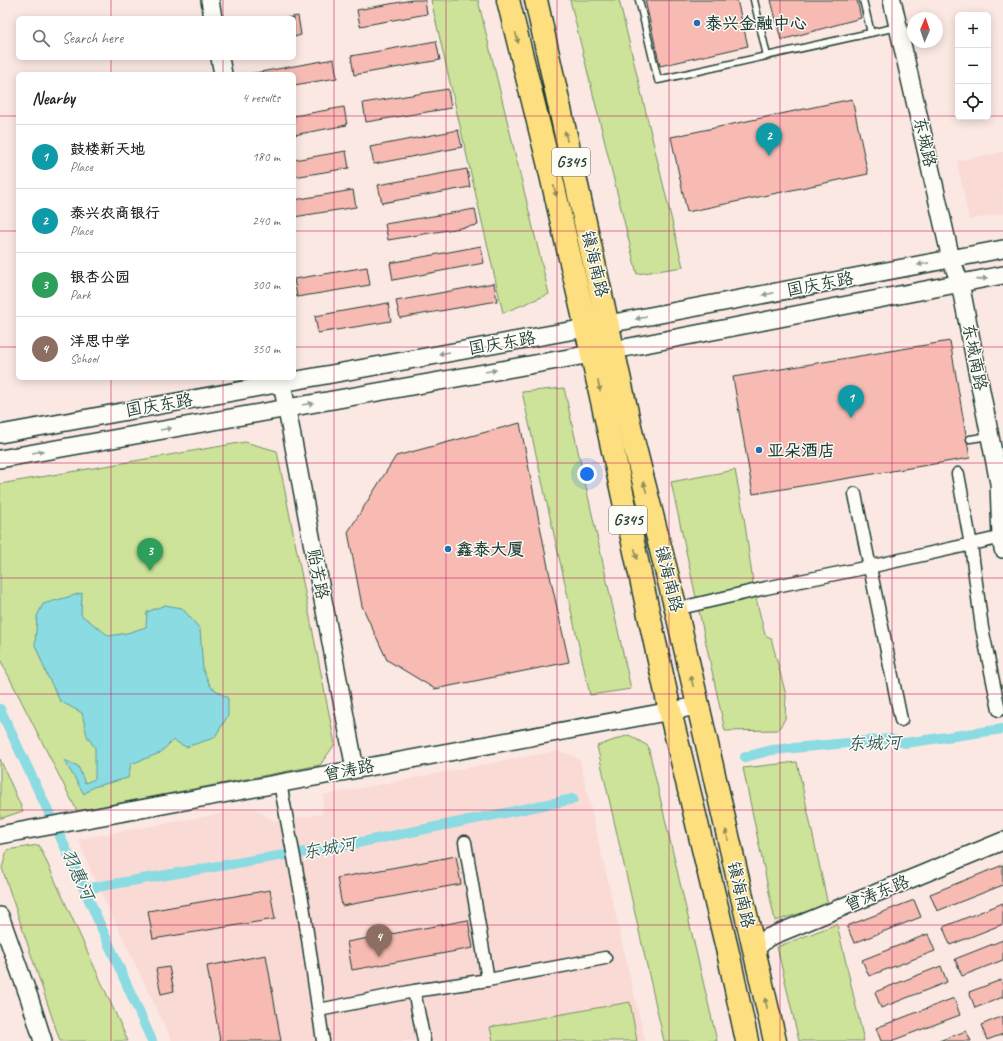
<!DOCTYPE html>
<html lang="en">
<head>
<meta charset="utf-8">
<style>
  body { margin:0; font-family:Caveat,"LXGW WenKai TC",sans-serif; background:#f6f6f6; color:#202124 }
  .controls { position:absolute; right:12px; top:12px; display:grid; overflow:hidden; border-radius:6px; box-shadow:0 2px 10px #0003 }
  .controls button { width:36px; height:36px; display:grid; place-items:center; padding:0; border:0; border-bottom:1px solid #e0e0e0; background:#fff; color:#202124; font:20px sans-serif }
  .compass { position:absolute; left:907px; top:12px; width:36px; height:36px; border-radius:50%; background:#fff; box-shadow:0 2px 10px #0003; rotate:2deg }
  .you { position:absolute; left:587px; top:474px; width:14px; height:14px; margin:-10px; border:3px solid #fff; border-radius:50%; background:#1a73e8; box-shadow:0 0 0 6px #1a73e833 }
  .badge { display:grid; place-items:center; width:26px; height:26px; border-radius:50%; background:#0f766e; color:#fff; font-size:13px; font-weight:700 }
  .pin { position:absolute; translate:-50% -33px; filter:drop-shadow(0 1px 2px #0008) }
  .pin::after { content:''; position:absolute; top:21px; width:14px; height:12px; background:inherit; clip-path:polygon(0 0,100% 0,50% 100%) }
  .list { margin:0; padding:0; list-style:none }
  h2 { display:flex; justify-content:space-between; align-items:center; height:52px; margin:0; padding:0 16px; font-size:17px }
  h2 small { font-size:13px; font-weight:400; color:#757577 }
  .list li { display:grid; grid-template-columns:26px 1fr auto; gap:12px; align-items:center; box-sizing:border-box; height:64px; padding:0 16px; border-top:1px solid #e0e0e0 }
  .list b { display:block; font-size:15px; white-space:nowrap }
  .list p { margin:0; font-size:13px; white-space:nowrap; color:#757577 }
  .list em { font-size:13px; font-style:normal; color:#757577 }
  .icon { flex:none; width:22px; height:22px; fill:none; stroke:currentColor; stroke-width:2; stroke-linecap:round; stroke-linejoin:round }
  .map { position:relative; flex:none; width:1003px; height:1041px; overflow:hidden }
  .search { position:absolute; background:#fff; box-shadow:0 2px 10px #0003; left:16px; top:16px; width:280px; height:44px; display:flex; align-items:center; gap:10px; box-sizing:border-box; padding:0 14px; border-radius:6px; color:#757577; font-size:15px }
  .panel { position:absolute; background:#fff; box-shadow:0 2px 10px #0003; left:16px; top:72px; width:280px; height:308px; border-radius:6px }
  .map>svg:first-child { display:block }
  .built { fill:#fadad5 }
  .green { fill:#cce399; stroke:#769066 }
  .water { fill:#8adbe2; stroke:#5f9c9c }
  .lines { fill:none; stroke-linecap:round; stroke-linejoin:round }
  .canal { stroke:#8adbe2; stroke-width:10 }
  .building { fill:#f7bbb3; stroke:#1f3d34 }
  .lane-casing { stroke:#1f3d34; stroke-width:9 }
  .street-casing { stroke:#1f3d34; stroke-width:15 }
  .secondary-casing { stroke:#1f3d34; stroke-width:20 }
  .highway-casing { stroke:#1f3d34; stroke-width:25 }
  .lane { stroke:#fdfcf7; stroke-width:6 }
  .street { stroke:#fdfcf7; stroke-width:12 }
  .secondary { stroke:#fdfcf7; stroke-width:17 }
  .highway { stroke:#fedf80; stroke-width:22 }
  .oneway { fill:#8e8e5a }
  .oneway2 { fill:#8e9c96 }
  .grid { fill:none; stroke:#c2185b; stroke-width:1; stroke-opacity:0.55 }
  .poi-dot { fill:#1f6fb2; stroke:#fdfcf7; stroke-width:1.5 }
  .labels { text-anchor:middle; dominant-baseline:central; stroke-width:3; stroke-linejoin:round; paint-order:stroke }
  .shield { fill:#fdfcf7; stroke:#62766e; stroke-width:1 }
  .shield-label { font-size:16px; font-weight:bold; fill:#1f3d34 }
  .poi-label { font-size:17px; font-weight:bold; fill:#1f3d34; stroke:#fdfcf7; text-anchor:start }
  .street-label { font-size:17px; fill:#1f3d34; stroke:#fdfcf7 }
  .water-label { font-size:18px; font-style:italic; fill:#345d57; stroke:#fdfcf7 }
</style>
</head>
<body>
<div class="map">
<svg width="1003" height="1041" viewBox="0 0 1003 1041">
  <rect width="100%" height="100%" fill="#fbe8e3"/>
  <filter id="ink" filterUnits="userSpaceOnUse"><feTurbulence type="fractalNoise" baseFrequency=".025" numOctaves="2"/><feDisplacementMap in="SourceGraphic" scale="8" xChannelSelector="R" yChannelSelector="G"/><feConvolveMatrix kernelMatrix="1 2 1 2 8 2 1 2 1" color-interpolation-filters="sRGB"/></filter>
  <g filter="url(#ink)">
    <path class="built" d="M1003,152V213L969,220L957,161Z
      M556,751L574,756L580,761L645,1041H172L92,874L78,839L253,808L274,821L322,814L324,795Z"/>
    <path class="green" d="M431,0H478L549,294L503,313Z
      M570,0H619L683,267L637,274Z
      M564,388L631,689L590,695L522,392Z
      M245,442L277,451L335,744L320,765L77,811L0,659V484Z
      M735,470L744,517L754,590L765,635L771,638L786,695L785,719L778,730L725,731L671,482Z
      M629,735L648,746L717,1041H664L597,746Z
      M0,759L23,811L2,818H0Z
      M797,762L828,905L775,921L743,768Z
      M38,845H39L128,1041H60L2,868L7,850Z
      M837,924L864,1041H799L777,947Z
      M630,1002L637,1041H493L490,1027Z"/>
    <path class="water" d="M82,593L81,615L109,636L127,633L146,627L147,612L165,605L182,608L200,629L203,670L211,687L228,698V716L214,738L186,747L173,740L160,753L131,764L128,778L93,787L84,794L64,760L78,766L85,783L95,779V748L87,736L82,713L60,701L47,675L35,645L37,616L43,604Z"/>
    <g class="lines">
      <path class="canal" d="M0,709L73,864L152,1041
        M745,757L772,750L890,739L905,743L1003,729
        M84,889L272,857L327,849L573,799"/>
    </g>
    <path class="building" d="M412,0H425L427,14L360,26L357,10Z
      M645,0H737L748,46L660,66Z
      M771,0H857L861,18L781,40Z
      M298,16L301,35L294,37V18H286Z
      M436,41L440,60L354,75L351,56Z
      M334,59L337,78L294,85V74H249Z
      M448,89L451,108L366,122L363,103Z
      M852,99L868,174L687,212L671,137Z
      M344,107L347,125L294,135V116Z
      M458,130L462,147L374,164L370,147Z
      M346,151L349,168L294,177V160Z
      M467,169L470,187L382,203L378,185Z
      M353,190L356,207L294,217V200Z
      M475,209L478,225L388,240L385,224Z
      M481,246L484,263L393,280L390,263Z
      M367,267L370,285L297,297L294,279Z
      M494,283L497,301L400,318L396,301Z
      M388,303L391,321L318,333L315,316Z
      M950,341L970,458L753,494L733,377Z
      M520,423L548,567L569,662L435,689L387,660L362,606L348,532L396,456Z
      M456,856L461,884L342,906L337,878Z
      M1003,865V885L937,911L930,894Z
      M270,890L275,919L153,939L148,911Z
      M914,900L921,917L854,943L847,926Z
      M1003,903V924L950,945L943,927Z
      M468,920L473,948L352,970L347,942Z
      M928,934L935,951L869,976L862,960Z
      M1003,940V960L962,976L955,959Z
      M266,955L281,1041H220L207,966Z
      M941,966L947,982L881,1008L875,992Z
      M169,967L174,991L161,994L156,969Z
      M1001,980L1003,985V997L975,1008L969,992Z
      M954,998L960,1015L891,1041H881L876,1028Z
      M1003,1016V1034L987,1040L981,1025Z
      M966,1031L971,1041H939Z"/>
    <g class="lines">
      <g class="lane-casing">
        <path id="lane" d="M639,0L658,80L897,27
          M754,0L767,56
          M863,0L871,33
          M970,439L989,436"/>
      </g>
      <g class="street-casing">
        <path id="street" d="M958,474L971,545L982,628L999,710
          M855,494L901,720
          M676,609L766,588L869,567L1003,537
          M280,783L303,905L323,1041
          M465,842L488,980
          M414,991L424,1041
          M319,1010L414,991L488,980L605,958"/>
      </g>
      <g class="secondary-casing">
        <path id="secondary" d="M210,0L213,18
          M892,0L951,259L960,283L999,483L1001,537L1003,549
          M220,58L223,74
          M281,378L355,769
          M0,434L608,324L1003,249
          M0,459L614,350L1003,275
          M0,835L698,706
          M0,916L29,997L43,1041
          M754,951L767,938L1003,841"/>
      </g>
      <g class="highway-casing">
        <path id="highway" d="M508,0L548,162L586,328L670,711L729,957L747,1041
          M536,0L634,444L676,609L775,1041"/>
      </g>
      <use href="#lane" class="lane"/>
      <use href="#street" class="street"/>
      <use href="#secondary" class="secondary"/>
      <use href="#highway" class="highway"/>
    </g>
    <defs><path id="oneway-solid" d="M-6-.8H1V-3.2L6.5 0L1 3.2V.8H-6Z"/></defs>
    <g class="oneway">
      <use href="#oneway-solid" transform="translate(517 38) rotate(76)"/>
      <use href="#oneway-solid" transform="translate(566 136) rotate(-102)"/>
      <use href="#oneway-solid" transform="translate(555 191) rotate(77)"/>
      <use href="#oneway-solid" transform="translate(599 386) rotate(78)"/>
      <use href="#oneway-solid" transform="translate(645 487) rotate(-104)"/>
      <use href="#oneway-solid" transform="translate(636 554) rotate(78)"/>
      <use href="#oneway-solid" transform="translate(692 681) rotate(-102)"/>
      <use href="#oneway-solid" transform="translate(727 835) rotate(-103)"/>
      <use href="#oneway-solid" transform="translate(766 1003) rotate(-103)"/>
    </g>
    <g class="oneway2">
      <use href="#oneway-solid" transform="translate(923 264) rotate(169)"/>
      <use href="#oneway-solid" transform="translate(982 279) rotate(-11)"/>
      <use href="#oneway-solid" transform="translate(768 294) rotate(169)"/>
      <use href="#oneway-solid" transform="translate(641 318) rotate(169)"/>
      <use href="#oneway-solid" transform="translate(444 353) rotate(170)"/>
      <use href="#oneway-solid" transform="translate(491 371) rotate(-10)"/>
      <use href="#oneway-solid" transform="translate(308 404) rotate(-10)"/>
      <use href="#oneway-solid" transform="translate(166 429) rotate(-10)"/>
      <use href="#oneway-solid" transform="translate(38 452) rotate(-10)"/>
    </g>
  </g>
  <path class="grid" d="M111,0V18M223,0V18M334,0V1041M446,0V1041M557,0V1041M669,0V1041M780,0V1041M892,0V1041M111,58V74M223,58V74M0,116H18M294,116H958M988,116H1003M0,231H18M294,231H1003M0,347H18M294,347H1003M111,378V1041M223,378V1041M0,463H1003M0,578H1003M0,694H1003M0,810H1003M0,925H1003"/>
  <g class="poi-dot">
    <circle cx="697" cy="23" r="4"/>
    <circle cx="759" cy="450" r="4"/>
    <circle cx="448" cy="549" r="4"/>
  </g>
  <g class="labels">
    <g class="shield">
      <rect x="552" y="148" width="38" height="28" rx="3"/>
      <rect x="609" y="506" width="38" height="28" rx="3"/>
    </g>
    <g class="shield-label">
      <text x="571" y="162">G345</text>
      <text x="628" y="520">G345</text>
    </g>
    <g class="poi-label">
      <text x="705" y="23">泰兴金融中心</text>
      <text x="767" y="450">亚朵酒店</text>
      <text x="456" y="549">鑫泰大厦</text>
    </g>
    <g class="street-label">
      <text transform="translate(925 142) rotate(77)">东城路</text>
      <text transform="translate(595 264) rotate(77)">镇海南路</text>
      <text transform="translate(820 284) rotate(-11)">国庆东路</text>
      <text transform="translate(502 343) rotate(-10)">国庆东路</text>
      <text transform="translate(975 357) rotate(79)">东城南路</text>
      <text transform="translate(159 405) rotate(-10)">国庆东路</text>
      <text transform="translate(318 574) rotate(79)">贻芳路</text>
      <text transform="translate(669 579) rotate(76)">镇海南路</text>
      <text transform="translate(349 770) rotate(-11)">曾涛路</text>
      <text transform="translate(877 893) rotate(-22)">曾涛东路</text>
      <text transform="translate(741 895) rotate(77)">镇海南路</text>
    </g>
    <g class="water-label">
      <text transform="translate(874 743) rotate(-1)">东城河</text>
      <text transform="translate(329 848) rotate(-10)">东城河</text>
      <text transform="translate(78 874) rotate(66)">羽惠河</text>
    </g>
  </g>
</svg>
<div class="controls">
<button>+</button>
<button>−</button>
<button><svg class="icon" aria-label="locate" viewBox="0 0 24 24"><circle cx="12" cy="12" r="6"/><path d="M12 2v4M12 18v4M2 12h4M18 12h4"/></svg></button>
</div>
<svg class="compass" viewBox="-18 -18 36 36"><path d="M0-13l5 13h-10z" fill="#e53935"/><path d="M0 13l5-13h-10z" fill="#757577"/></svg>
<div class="you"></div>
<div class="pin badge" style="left:851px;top:418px;background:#0f9aa8">1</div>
<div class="pin badge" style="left:769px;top:156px;background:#0f9aa8">2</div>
<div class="pin badge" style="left:150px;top:571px;background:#2e9e5b">3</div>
<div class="pin badge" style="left:379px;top:957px;background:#8d6e63">4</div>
<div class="search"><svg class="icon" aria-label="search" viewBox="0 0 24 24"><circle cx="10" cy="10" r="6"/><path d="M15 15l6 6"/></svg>Search here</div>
<section class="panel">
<h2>Nearby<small>4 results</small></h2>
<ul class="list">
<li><span class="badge" style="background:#0f9aa8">1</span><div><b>鼓楼新天地</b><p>Place</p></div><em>180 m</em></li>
<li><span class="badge" style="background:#0f9aa8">2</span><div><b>泰兴农商银行</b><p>Place</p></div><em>240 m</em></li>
<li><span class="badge" style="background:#2e9e5b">3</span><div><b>银杏公园</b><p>Park</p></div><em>300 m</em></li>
<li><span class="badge" style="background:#8d6e63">4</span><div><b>洋思中学</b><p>School</p></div><em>350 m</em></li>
</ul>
</section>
</div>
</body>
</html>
